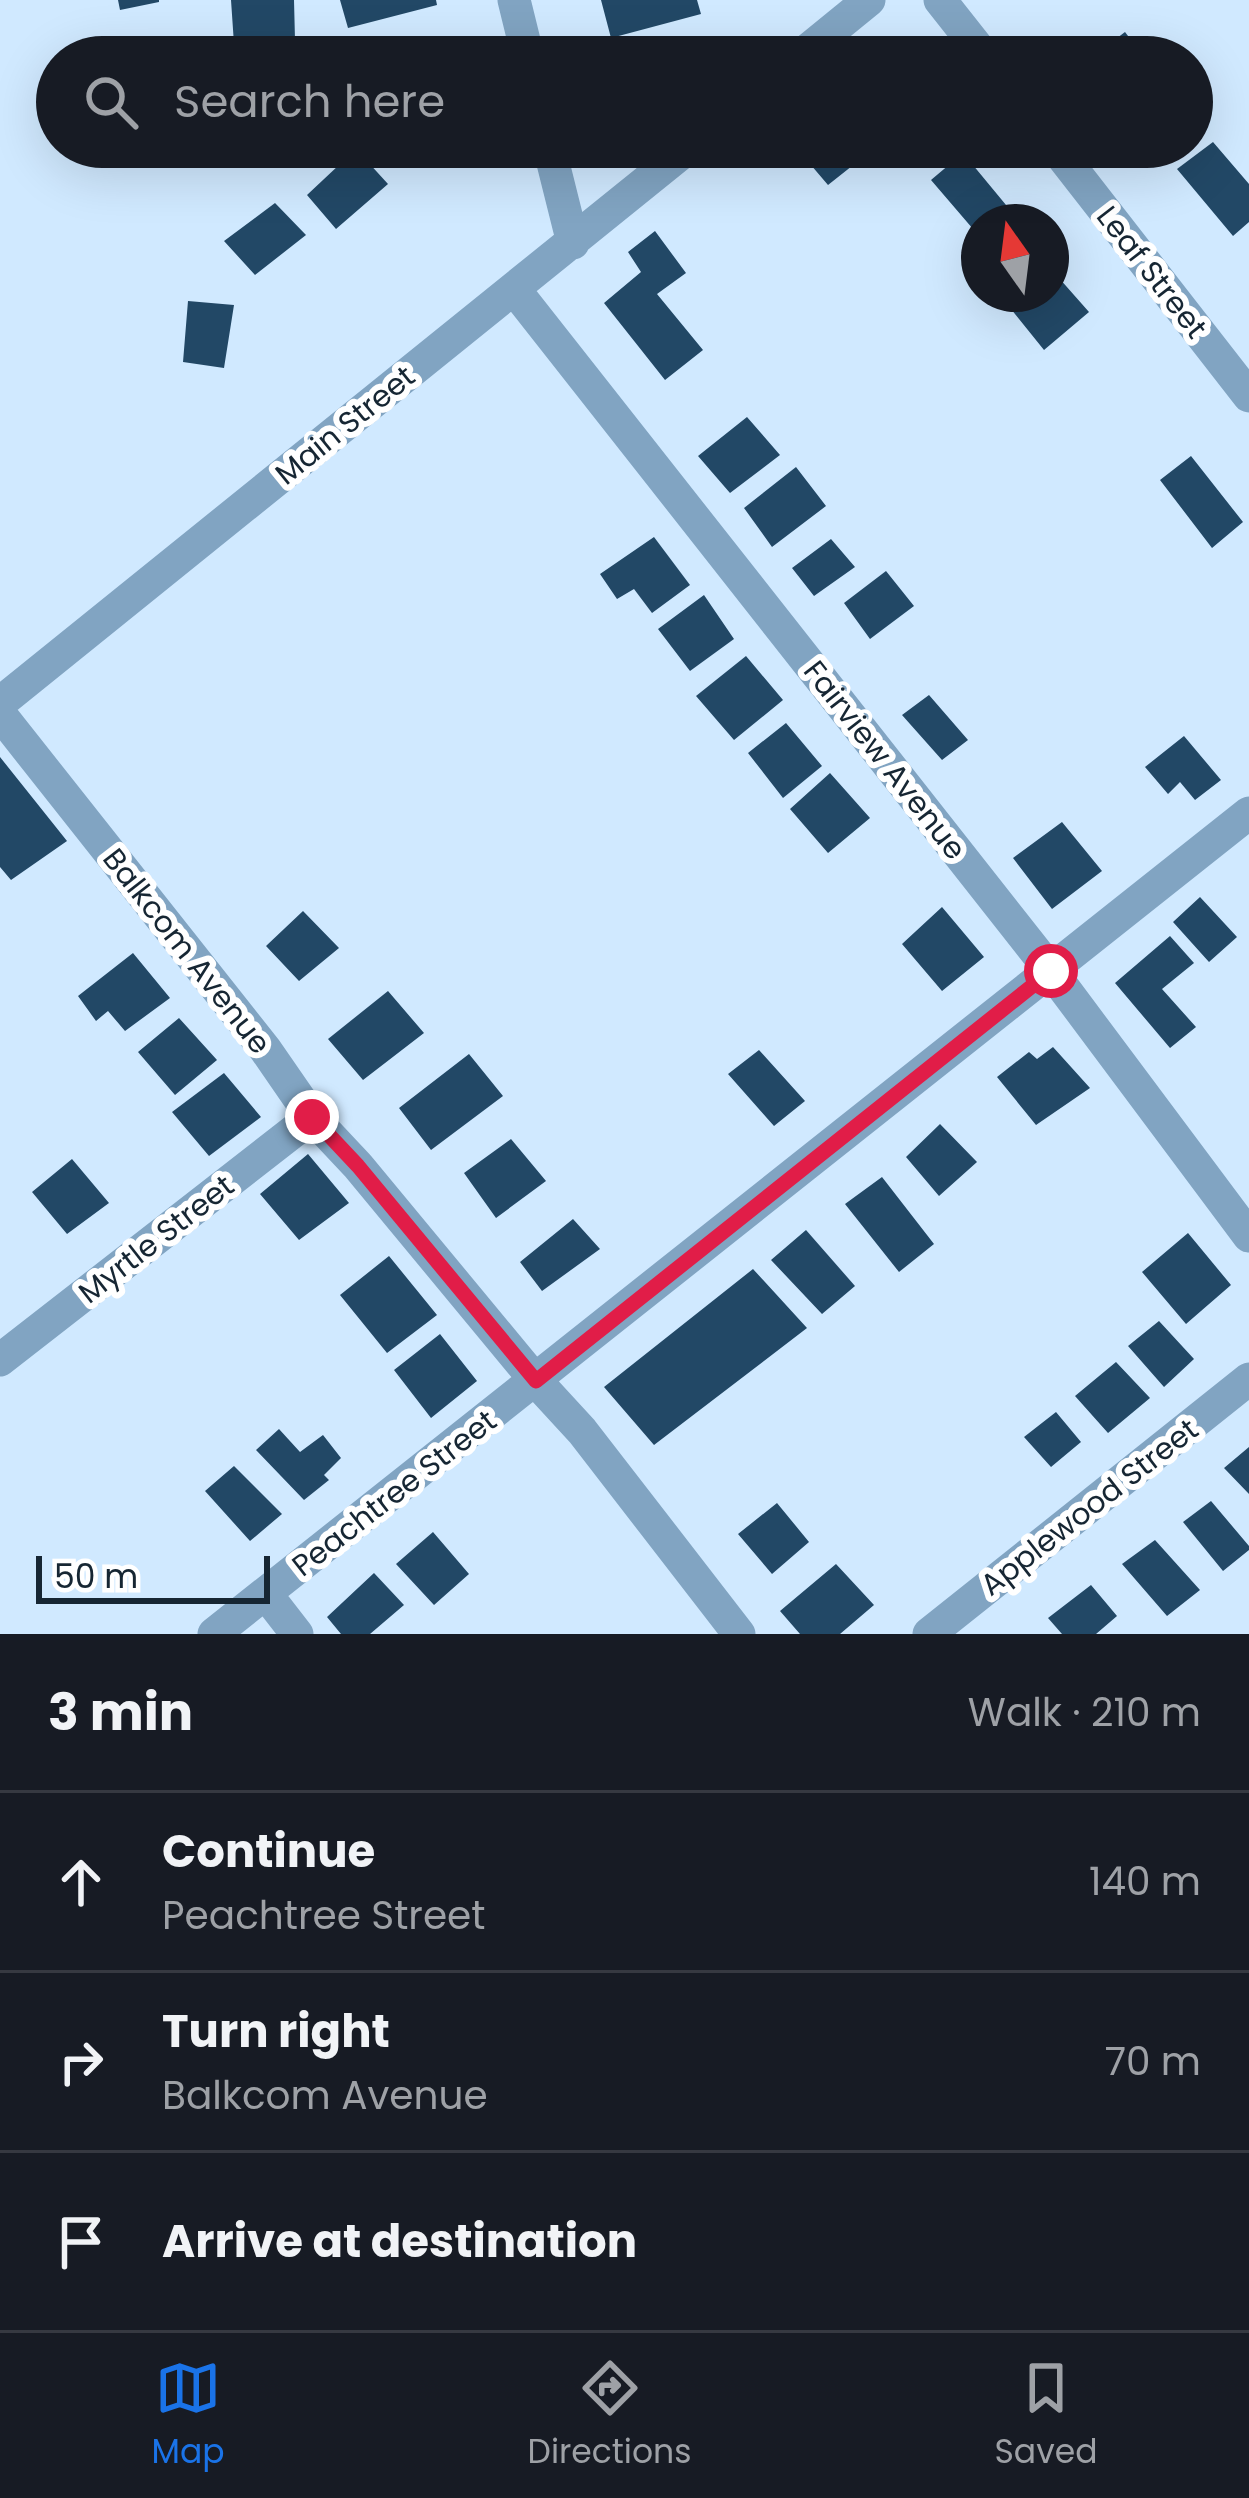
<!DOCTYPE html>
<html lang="en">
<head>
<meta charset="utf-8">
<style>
  body { margin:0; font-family:Poppins,sans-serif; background:#20242c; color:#f1f3f6 }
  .compass { position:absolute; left:961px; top:204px; width:108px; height:108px; border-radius:50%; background:#171b24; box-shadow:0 12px 48px #0002; rotate:346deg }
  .scale { position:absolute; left:36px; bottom:30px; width:234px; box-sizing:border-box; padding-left:12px; border:6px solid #162633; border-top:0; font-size:33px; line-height:42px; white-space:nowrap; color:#162633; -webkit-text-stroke:9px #fff; paint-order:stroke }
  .stop { position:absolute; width:36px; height:36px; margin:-27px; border:9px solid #e11d48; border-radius:50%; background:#fff }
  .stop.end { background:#e11d48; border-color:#fff; box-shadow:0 3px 12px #0008 }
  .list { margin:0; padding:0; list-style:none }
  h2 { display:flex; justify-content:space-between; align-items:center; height:156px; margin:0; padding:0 48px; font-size:51px }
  h2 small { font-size:39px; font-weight:400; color:#9ea1a6 }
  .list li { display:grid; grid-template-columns:78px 1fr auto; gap:36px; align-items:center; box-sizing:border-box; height:180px; padding:0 48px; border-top:3px solid #363941 }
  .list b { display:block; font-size:45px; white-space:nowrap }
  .list p { margin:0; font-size:39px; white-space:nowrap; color:#9ea1a6 }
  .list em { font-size:39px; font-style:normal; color:#9ea1a6 }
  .icon { flex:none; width:66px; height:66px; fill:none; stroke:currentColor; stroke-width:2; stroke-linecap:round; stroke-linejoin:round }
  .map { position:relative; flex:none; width:1249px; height:1634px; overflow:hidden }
  .search { position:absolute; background:#171b24; box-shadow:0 12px 48px #0002; left:36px; right:36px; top:36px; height:132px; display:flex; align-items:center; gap:30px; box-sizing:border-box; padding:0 42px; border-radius:66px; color:#9ea1a6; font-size:45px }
  .sheet { height:696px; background:#171b24 }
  nav { display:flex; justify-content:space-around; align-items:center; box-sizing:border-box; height:168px; border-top:3px solid #363941; background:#171b24; font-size:33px; color:#9ea1a6 }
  nav a { display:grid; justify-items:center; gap:6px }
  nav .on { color:#1a73e8 }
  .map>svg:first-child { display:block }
  .building { fill:#224866 }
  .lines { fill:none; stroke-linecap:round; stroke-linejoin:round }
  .minor { stroke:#81a4c2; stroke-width:33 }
  .route { stroke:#e11d48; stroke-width:15 }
  .labels { text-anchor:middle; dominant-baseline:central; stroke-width:12; stroke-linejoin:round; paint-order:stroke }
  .street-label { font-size:30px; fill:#162633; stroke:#fff }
</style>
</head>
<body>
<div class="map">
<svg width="1249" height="1634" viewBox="0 0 1249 1634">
  <rect width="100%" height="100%" fill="#d0e9ff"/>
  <path class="building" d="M118,0H159V2L120,10Z
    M231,0H294L295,40L234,44Z
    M340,0H436L437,5L348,28Z
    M601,0H697L701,14L611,38Z
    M1125,32L1144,57H1092Z
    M1213,142L1249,184V222L1233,236L1177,169Z
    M804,147H876L828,185L799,151Z
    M356,149L388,184L336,229L307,195Z
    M963,153L1020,222H979V236L931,180Z
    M275,203L306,235L255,275L224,241Z
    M655,231L686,273L657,294L703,350L665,380L604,303L641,272L628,252Z
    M1051,269L1089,312L1044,350L999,294H1051Z
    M188,301L234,305L224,368L183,362Z
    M747,417L780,455L730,493L698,456Z
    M1191,456L1243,522L1212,548L1160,480Z
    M796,467L826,506L772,547L744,508Z
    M654,537L690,585L652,613L634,589L617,599L600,574Z
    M831,539L855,567L814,596L792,568Z
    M886,571L914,606L870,639L844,603Z
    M704,595L734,639L690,671L658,629Z
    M746,656L783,700L734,740L696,696Z
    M929,695L968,740L942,760L902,715Z
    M786,723L822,766L783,798L748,753Z
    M1184,736L1221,780L1195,800L1180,782L1168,794L1145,767Z
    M0,757L67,841L11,880L0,867Z
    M830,773L870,818L828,853L790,809Z
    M1062,822L1102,871L1052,909L1013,858Z
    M1200,897L1237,937L1209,962L1173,922Z
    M942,907L984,957L942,991L902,944Z
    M303,911L339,948L299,981L266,946Z
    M1170,936L1194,963L1162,989L1196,1027L1170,1048L1115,983Z
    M133,953L170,998L125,1031L108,1011L96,1021L78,996Z
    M388,991L424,1033L363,1080L328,1039Z
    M179,1018L217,1060L175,1095L138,1052Z
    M1053,1047L1090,1088L1036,1125L997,1077L1029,1052L1037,1059Z
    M759,1050L805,1101L774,1126L728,1074Z
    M469,1054L503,1096L431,1150L399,1108Z
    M224,1073L261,1117L209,1156L172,1112Z
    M940,1124L977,1162L939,1196L906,1157Z
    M511,1139L546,1181L496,1218L464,1173Z
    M308,1154L349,1203L299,1240L260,1194Z
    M72,1159L109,1203L67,1234L32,1192Z
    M882,1177L934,1244L899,1272L845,1204Z
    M573,1219L600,1249L542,1291L520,1262Z
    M806,1230L855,1286L822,1314L771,1260Z
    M1188,1233L1231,1285L1186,1324L1142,1272Z
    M389,1256L437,1315L387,1353L340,1295Z
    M753,1269L807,1328L654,1445L604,1387Z
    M1159,1321L1194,1359L1164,1387L1128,1346Z
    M440,1334L477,1381L431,1418L394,1370Z
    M1116,1362L1150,1398L1108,1433L1075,1396Z
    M1056,1412L1081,1442L1051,1467L1024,1437Z
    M279,1429L300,1452L323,1435L341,1458L324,1475L329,1480L304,1500L256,1450Z
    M1249,1447V1494L1224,1468Z
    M234,1466L282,1514L250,1541L205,1491Z
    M1211,1501L1249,1546V1550L1223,1571L1183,1522Z
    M777,1503L809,1542L772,1574L738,1534Z
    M433,1532L469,1574L434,1605L396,1564Z
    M1155,1540L1200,1590L1167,1616L1122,1564Z
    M836,1564L874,1605L840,1634H800L780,1611Z
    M374,1573L404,1605L370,1634H341L327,1617Z
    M1091,1585L1117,1616L1096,1634H1062L1048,1618Z"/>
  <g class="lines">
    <path class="minor" d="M514,0L528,57
      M940,0L985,57
      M799,57L869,0
      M549,147L573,243
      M1055,147L1249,396
      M514,289L1051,971L1249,1236
      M0,703L689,147
      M0,714L265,1049L312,1117L358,1166L536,1381L582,1431L739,1634
      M0,1360L312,1117
      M266,1594L297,1634
      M214,1634L1249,813
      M929,1634L1249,1379"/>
  </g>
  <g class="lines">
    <path class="route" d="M312,1117L358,1166L536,1381L1051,971"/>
  </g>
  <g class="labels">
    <g class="street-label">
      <text transform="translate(1152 272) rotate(52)">Leaf Street</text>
      <text transform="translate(345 425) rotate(-39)">Main Street</text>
      <text transform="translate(885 760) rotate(52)">Fairview Avenue</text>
      <text transform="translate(187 951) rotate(52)">Balkcom Avenue</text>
      <text transform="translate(156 1239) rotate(-38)">Myrtle Street</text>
      <text transform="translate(394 1493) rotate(-38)">Peachtree Street</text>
      <text transform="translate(1089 1507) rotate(-38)">Applewood Street</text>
    </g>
  </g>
</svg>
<svg class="compass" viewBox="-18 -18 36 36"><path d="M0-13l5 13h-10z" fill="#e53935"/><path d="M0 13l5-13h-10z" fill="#9ea1a6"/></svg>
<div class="scale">50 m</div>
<div class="stop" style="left:1051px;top:971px"></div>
<div class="stop end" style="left:312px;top:1117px"></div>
<div class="search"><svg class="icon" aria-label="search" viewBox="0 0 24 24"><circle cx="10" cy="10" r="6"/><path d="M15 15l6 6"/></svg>Search here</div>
</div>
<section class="sheet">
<h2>3 min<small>Walk · 210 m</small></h2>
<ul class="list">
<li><svg class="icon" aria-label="ahead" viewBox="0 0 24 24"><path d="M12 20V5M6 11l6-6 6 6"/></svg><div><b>Continue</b><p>Peachtree Street</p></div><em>140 m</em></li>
<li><svg class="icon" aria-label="right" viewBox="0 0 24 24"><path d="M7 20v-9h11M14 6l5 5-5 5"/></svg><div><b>Turn right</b><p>Balkcom Avenue</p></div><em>70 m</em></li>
<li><svg class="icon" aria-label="arrive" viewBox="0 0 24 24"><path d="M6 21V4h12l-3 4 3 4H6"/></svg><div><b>Arrive at destination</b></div></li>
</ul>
</section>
<nav>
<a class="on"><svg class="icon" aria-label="map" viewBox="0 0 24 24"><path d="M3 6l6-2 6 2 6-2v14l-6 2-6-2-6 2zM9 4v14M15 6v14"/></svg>Map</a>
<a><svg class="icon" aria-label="directions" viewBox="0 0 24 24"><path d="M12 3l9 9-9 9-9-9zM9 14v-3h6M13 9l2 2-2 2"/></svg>Directions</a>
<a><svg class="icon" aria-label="saved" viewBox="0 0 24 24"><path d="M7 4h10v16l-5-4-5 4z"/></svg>Saved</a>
</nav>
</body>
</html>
